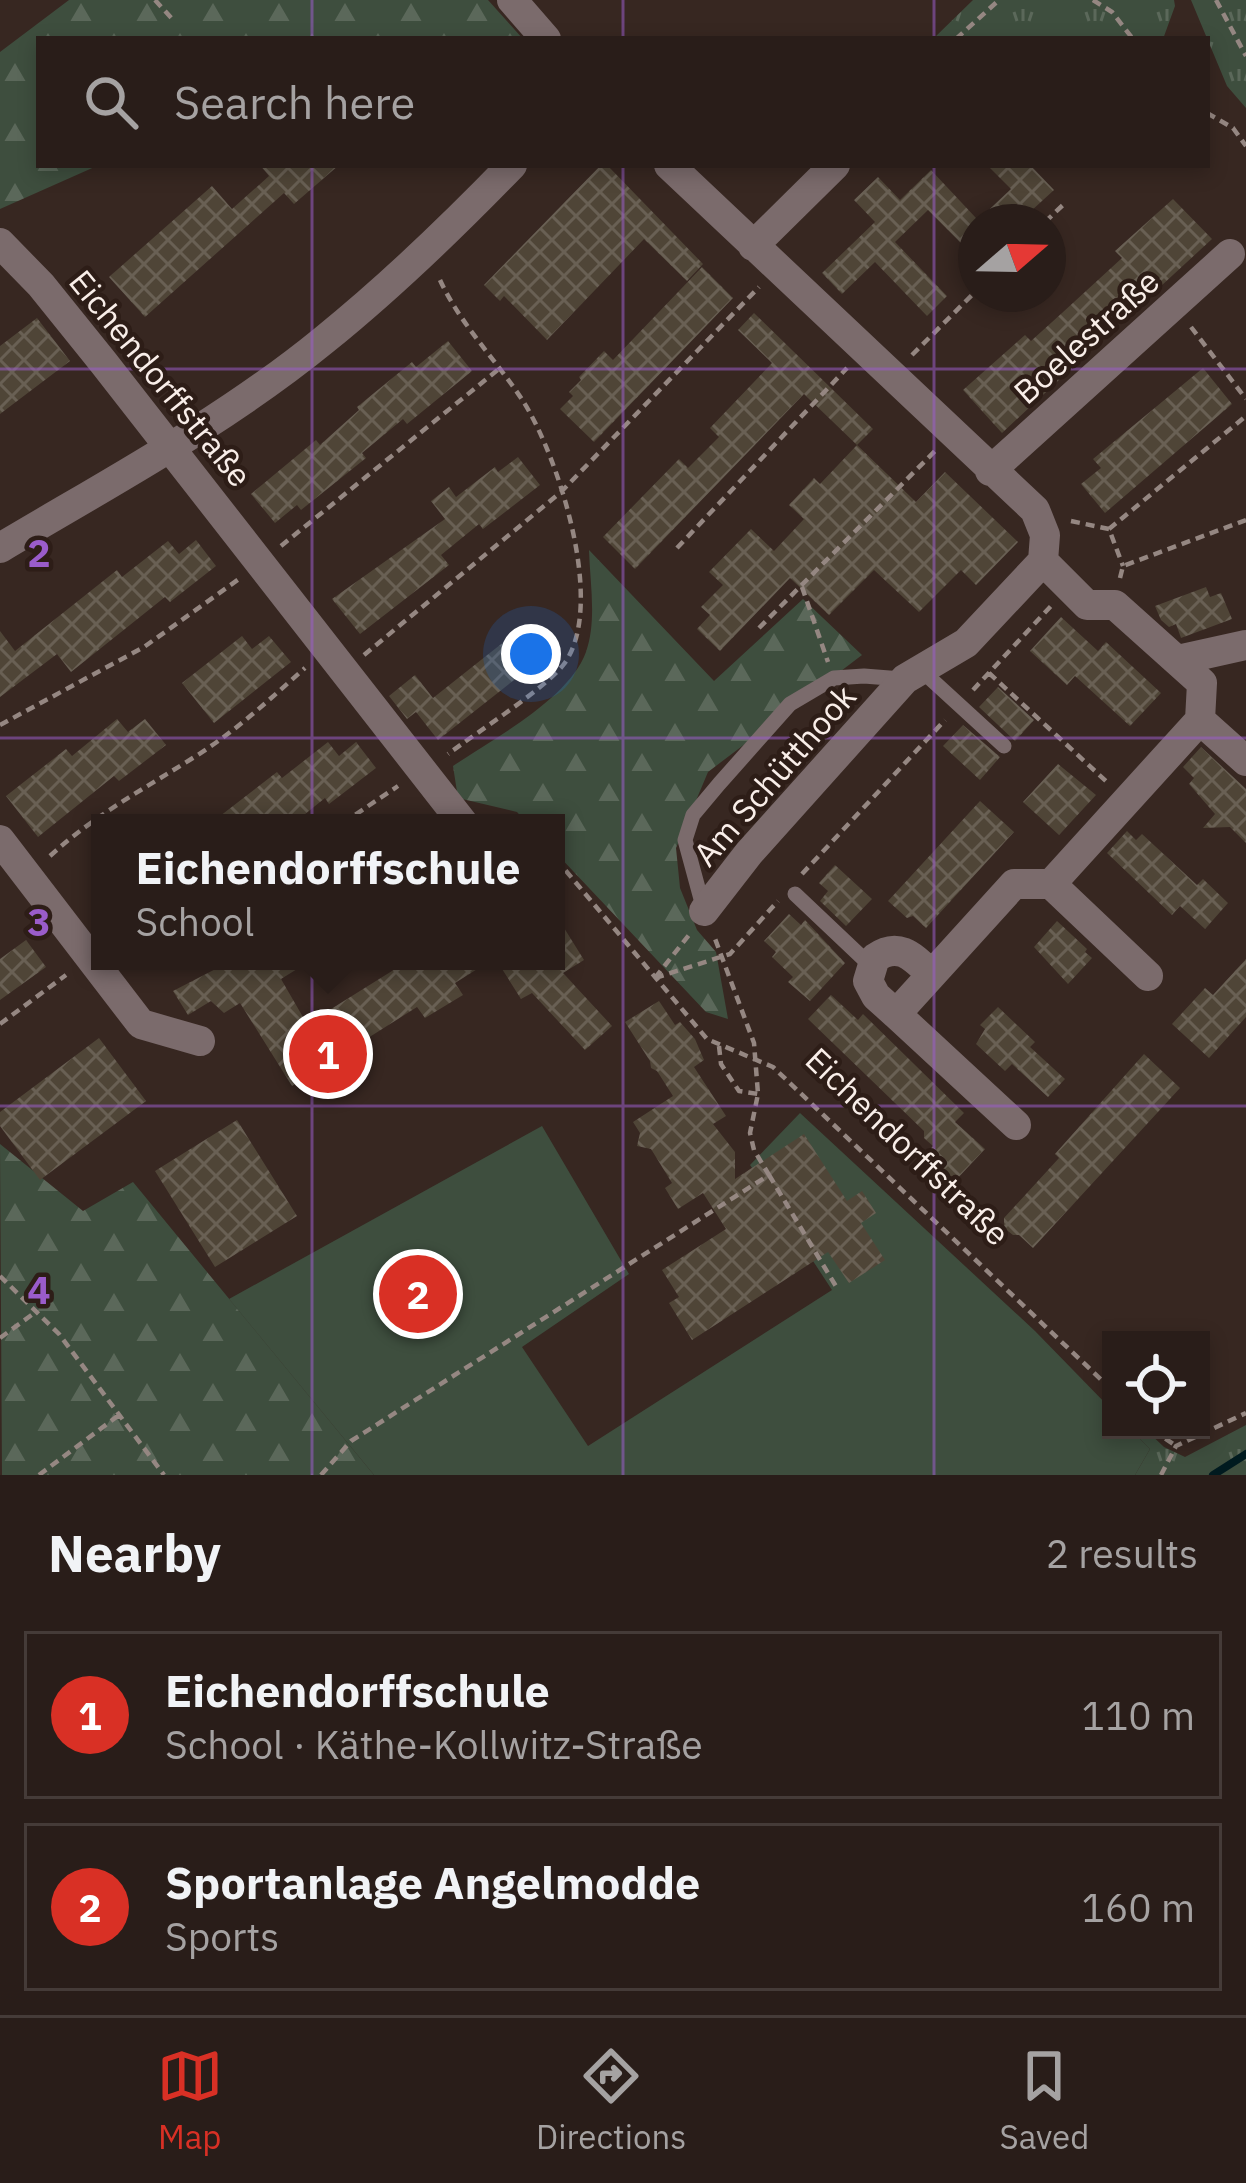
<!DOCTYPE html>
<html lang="en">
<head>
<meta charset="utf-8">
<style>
  body { margin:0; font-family:"IBM Plex Sans",sans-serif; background:#352a26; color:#f1f3f6 }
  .controls { position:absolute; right:36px; bottom:36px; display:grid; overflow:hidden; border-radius:0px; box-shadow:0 6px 18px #0003 }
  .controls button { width:108px; height:108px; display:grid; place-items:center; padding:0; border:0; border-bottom:3px solid #453b38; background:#291d19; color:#f1f3f6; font:60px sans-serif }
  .compass { position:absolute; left:958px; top:204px; width:108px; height:108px; border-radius:50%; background:#291d19; box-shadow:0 6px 18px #0003; rotate:70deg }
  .you { position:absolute; left:531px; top:654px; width:42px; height:42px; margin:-30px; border:9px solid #fff; border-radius:50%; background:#1a73e8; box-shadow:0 0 0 18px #1a73e833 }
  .badge { display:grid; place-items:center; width:78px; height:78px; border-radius:50%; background:#d93025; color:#fff; font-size:39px; font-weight:700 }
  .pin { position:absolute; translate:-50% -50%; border:6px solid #fff; box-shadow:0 3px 12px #0006 }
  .popup { position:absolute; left:91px; top:814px; width:474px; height:156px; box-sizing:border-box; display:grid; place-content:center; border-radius:0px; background:#291d19; filter:drop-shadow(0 3px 9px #0005); font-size:39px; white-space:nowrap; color:#a5a2a2 }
  .popup b { font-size:45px; color:#f1f3f6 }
  .popup::after { content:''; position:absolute; left:50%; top:100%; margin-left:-24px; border:24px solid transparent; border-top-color:#291d19 }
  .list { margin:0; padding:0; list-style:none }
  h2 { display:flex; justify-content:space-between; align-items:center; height:156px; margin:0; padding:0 48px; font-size:51px }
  h2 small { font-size:39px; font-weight:400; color:#a5a2a2 }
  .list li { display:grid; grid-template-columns:78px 1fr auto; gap:36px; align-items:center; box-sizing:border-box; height:168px; margin:0 24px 24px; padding:0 24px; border:3px solid #453b38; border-radius:0px }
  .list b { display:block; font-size:45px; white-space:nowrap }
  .list p { margin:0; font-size:39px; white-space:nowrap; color:#a5a2a2 }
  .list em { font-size:39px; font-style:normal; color:#a5a2a2 }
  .icon { flex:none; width:66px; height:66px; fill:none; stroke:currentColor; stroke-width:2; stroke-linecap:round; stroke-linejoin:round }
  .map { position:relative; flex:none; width:1246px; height:1475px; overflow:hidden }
  .search { position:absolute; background:#291d19; box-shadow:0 6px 18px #0003; left:36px; right:36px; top:36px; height:132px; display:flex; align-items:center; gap:30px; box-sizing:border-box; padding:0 42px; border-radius:0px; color:#a5a2a2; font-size:45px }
  .sheet { height:540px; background:#291d19 }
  nav { display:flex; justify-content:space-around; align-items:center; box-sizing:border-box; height:168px; border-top:3px solid #453b38; background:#291d19; font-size:33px; color:#a5a2a2 }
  nav a { display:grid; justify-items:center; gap:6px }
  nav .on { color:#d93025 }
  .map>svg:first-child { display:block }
  .grass { fill:url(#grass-tufts) }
  .forest { fill:url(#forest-firs) }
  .pitch { fill:#3e4e3e }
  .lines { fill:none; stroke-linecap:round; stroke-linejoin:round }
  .stream { stroke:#001a1f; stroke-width:8 }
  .building { fill:url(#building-cross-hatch) }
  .path { stroke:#958782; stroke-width:4.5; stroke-dasharray:9 6; stroke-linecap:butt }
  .service { stroke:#7b6b6c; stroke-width:15 }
  .minor { stroke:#7b6b6c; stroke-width:30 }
  .grid { fill:none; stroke:#9a5cca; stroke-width:3; stroke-opacity:0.55 }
  .labels { text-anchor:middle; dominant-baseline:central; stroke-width:9; stroke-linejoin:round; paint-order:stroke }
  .street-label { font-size:33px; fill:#f9eee9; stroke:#2d1d17 }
  .grid-label { font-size:39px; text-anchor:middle; font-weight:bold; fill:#9a5cca; stroke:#2d1d17; stroke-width:9; stroke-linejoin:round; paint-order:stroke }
</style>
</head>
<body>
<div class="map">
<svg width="1246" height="1475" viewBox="0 0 1246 1475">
  <defs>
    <pattern id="grass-tufts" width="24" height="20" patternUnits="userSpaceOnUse" patternTransform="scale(3)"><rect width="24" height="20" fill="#3e4e3e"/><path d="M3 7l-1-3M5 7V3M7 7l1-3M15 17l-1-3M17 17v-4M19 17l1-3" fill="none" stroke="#5b685a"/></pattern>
    <pattern id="forest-firs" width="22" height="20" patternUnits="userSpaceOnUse" patternTransform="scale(3)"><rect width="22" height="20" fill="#3e4e3e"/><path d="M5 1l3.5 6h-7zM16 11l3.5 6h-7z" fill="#5b685a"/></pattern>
    <pattern id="building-cross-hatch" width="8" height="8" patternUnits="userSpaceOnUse" patternTransform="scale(3)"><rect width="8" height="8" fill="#4f4537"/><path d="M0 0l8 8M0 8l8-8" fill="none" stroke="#696054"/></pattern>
  </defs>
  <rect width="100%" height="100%" fill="#372721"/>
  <path class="grass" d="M973,0H1174L1175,6L1163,39H933Z
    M1191,0H1246V108L1227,86Z
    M1246,1425V1475H1135L1150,1449L1131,1430H1146L1164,1447L1185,1457Z"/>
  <path class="forest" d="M69,0H488L523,39H39V165H99L0,209V52Z
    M589,550L714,681L803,599L862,655L708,772L676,848L680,888L697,930L716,952L728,1019L706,1012L556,853V823H527L517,812L458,798L453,766C493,739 569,699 586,652C597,621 590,583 589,550Z
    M0,1144L83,1211L133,1182L374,1475H2Z"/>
  <path class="pitch" d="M800,1113L1035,1331L1111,1409V1430H1131L1150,1449L1135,1475H374L229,1299L542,1126L629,1274L522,1347L588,1446L832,1290L750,1165Z"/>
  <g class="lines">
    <path class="stream" d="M1213,1475L1246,1454"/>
  </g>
  <path class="building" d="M260,165H339L294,204L284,193L145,317L109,277L212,186L232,209L269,176Z
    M601,165H607L703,264L687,281L644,239L547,340L504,296L500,301L484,285Z
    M987,165H1030L1054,190L1019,222H976L1011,189Z
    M931,170L976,218V258L928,210L895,242L947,296L927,316L875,262L842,294L822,273L875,222L854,200L878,177L900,200Z
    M1173,199L1212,239L1148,298L1142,291L1100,329L1106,336L1002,433L963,390L1025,335L1031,341L1062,313L1122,258L1115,251Z
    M702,267L733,298L594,442L560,409L573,396L569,392L581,380L579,377L604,351L613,360Z
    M754,313L873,429L857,445L916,502L945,472L1018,542L976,585L961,570L919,612L874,570L829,615L790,578L720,651L697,629L710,615L701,607L723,585L709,572L751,529L774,551L804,519L789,505L814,478L820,484L857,445L804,394L635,569L603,537L679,459L688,468L719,437L710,428L772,363L738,330Z
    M37,318L70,361L0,414V346Z
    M448,341L472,371L407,424L403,419L362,453L366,458L301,510L297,505L275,523L251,494L316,440L320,445L359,410L357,407L412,362L416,367Z
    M1203,368L1232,404L1105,513L1081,484L1101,468L1093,459Z
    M518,457L540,485L483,529L479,524L441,555L449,565L360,634L332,599L445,519L431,501L449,487L456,497L495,467L498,472Z
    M196,540L216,566L170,602L165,597L71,672L57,654L0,697V631L15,651L117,570L122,577L168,541L179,554Z
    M1206,587L1210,597L1221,593L1232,619L1181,638L1176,624L1169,627L1161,620L1155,606Z
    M1061,617L1098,651L1106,642L1161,693L1130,726L1075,676L1067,685L1030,651Z
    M515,633L537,662L438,740L416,712L407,719L389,696L415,675L433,698Z
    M242,636L252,649L269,636L291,662L214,723L182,683Z
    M998,687L1034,720L1015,741L979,707Z
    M117,719L128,732L145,719L166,745L119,781L114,776L38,837L6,796L66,749L72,756Z
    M963,725L1000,757L980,780L943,746Z
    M328,742L339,756L356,742L376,768L329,804L325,798L294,823H211L277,772L282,778Z
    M1201,747L1246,789V843L1230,827L1203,828L1215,814L1189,784L1194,778L1183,767Z
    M1058,764L1096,795L1059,835L1023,802Z
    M980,801L1014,832L926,928L913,916L907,918L888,901Z
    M1127,831L1136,840L1142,834L1197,885L1203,879L1228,903L1205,929L1180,906L1172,915L1107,853Z
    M835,865L872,899L846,926L820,901L828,891L819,883Z
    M789,914L801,925L805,920L845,963L810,1001L788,982L793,977L772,957L776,952L764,941Z
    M556,915L584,960L563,973L612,1026L585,1050L532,993L521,999L497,961H551L556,966Z
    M1057,921L1087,949L1085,952L1092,958L1068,984L1034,947Z
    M26,940L46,967L0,1000V959Z
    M1246,959V1017L1209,1058L1172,1024L1205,988L1213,995Z
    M231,961H310L281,979L307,1024L408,961H490L455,983L463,995L425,1018L417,1007L292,1086L240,1003L224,1013L211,1001L188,1015L173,991Z
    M831,995L858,1020L863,1014L964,1113L955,1122L985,1149L954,1182L925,1155L933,1146L924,1138V1131L808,1019Z
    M659,1001L675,1025L680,1022L695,1039L704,1060L694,1067L726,1116L713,1124L735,1152V1179L804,1134L847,1201L862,1191L876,1213L861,1223L885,1260L849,1283L828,1252L692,1340L669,1303L679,1297L662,1270L726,1229L703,1193L678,1209L665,1188L672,1183L651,1149L637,1146L640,1133L633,1122L673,1096L657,1071L651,1068L650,1061L625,1022Z
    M998,1007L1035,1042L1030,1047L1065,1079L1048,1097L1012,1064L1005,1071L976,1044L985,1029L980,1025Z
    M99,1038L146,1101L40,1180L0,1126V1112Z
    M1144,1054L1180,1088L1033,1248L1019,1235H1013L1004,1228V1218L1059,1158L1055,1154Z
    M237,1120L297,1216L215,1267L155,1171Z"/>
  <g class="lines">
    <path class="path" d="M155,0L175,22
      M1093,0L1112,12L1133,39
      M1216,0L1246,56
      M956,39L999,0
      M1207,113L1233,128L1246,146
      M1045,222L1064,204
      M440,280C460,324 497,361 523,401C558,456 607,605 564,664C546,688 476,733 448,754
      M1191,327L1246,399
      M912,355L976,291
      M1071,521L1109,529L1123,566
      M1109,529L1246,416
      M281,546L500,368
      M677,548L847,368
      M1120,578L1123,566L1246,520
      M802,587L828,662
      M759,628L935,451
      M364,655L561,492L759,287
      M989,673L1108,783
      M973,690L1051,606
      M0,725L144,647L239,579
      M343,823L398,786
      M50,856C96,814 144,789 196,756C236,731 270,699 305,668
      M556,859L707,1039L773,1067L1111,1389
      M802,874L945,720
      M655,978L730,954L778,901
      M655,978L689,935
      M0,1024L66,975
      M719,1046L721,1064L739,1091L758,1094
      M769,1175L837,1288
      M0,1276L59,1334L164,1475
      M0,1338L37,1311
      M1153,1430L1176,1446
      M39,1475L119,1415
      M321,1475L351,1441L769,1175L754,1150L750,1133L758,1094L754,1043L714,936
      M1161,1475L1176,1446L1246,1413"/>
    <path class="service" d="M921,670L1004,746
      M795,894L870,965
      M704,910L685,840L693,815L719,784L790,704L834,678L864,676L902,679"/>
    <path class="minor" d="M512,0L546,39
      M669,165L1035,510L1045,535L1043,561L966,643L905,679L749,853L704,911
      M0,243L41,285L103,362L463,823
      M753,246L835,165
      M990,471L1230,254
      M0,548C109,483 225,421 324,340C391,286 452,227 512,165
      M1178,660L1246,645
      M1200,720L1246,761
      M0,840L141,1024L200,1041
      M1051,884L1148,976
      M896,1014L876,996L868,981L875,958C899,941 913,957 931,974
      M1016,1125L896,1014L1014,884H1051L1200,720L1202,683L1115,605H1087L1043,561"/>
  </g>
  <path class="grid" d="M312,0V39M623,0V39M934,0V39M312,165V1475M623,165V1475M934,165V1475M0,369H1246M0,738H1246M0,1106H1246"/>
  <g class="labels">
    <g class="street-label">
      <text transform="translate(1086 336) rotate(-42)">Boelestraße</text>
      <text transform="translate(161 378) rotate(51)">Eichendorffstraße</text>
      <text transform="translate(774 775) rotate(-49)">Am Schütthook</text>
      <text transform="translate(908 1146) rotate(44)">Eichendorffstraße</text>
    </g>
  </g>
  <g class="grid-label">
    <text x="39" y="567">2</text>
    <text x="39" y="936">3</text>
    <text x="39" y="1304">4</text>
  </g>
</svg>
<div class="controls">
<button><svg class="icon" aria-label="locate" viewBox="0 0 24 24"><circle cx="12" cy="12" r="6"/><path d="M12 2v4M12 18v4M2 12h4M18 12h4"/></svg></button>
</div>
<svg class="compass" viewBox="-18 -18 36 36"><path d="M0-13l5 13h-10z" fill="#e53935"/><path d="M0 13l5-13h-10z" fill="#a5a2a2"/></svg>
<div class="you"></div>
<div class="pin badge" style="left:328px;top:1054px">1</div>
<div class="popup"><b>Eichendorffschule</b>School</div>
<div class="pin badge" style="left:418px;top:1294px">2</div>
<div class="search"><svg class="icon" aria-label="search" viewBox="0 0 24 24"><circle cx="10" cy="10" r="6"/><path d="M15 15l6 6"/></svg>Search here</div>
</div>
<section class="sheet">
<h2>Nearby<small>2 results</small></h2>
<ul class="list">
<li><span class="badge">1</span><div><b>Eichendorffschule</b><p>School · Käthe-Kollwitz-Straße</p></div><em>110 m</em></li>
<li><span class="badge">2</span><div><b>Sportanlage Angelmodde</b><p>Sports</p></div><em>160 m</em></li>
</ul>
</section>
<nav>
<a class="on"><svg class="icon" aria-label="map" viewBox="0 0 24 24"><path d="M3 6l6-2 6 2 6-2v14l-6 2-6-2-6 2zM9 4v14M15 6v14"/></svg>Map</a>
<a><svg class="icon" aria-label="directions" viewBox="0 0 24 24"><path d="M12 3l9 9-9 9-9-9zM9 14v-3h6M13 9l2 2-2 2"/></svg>Directions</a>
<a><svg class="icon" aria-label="saved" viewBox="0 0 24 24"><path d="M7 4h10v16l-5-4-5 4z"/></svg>Saved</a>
</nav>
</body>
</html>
